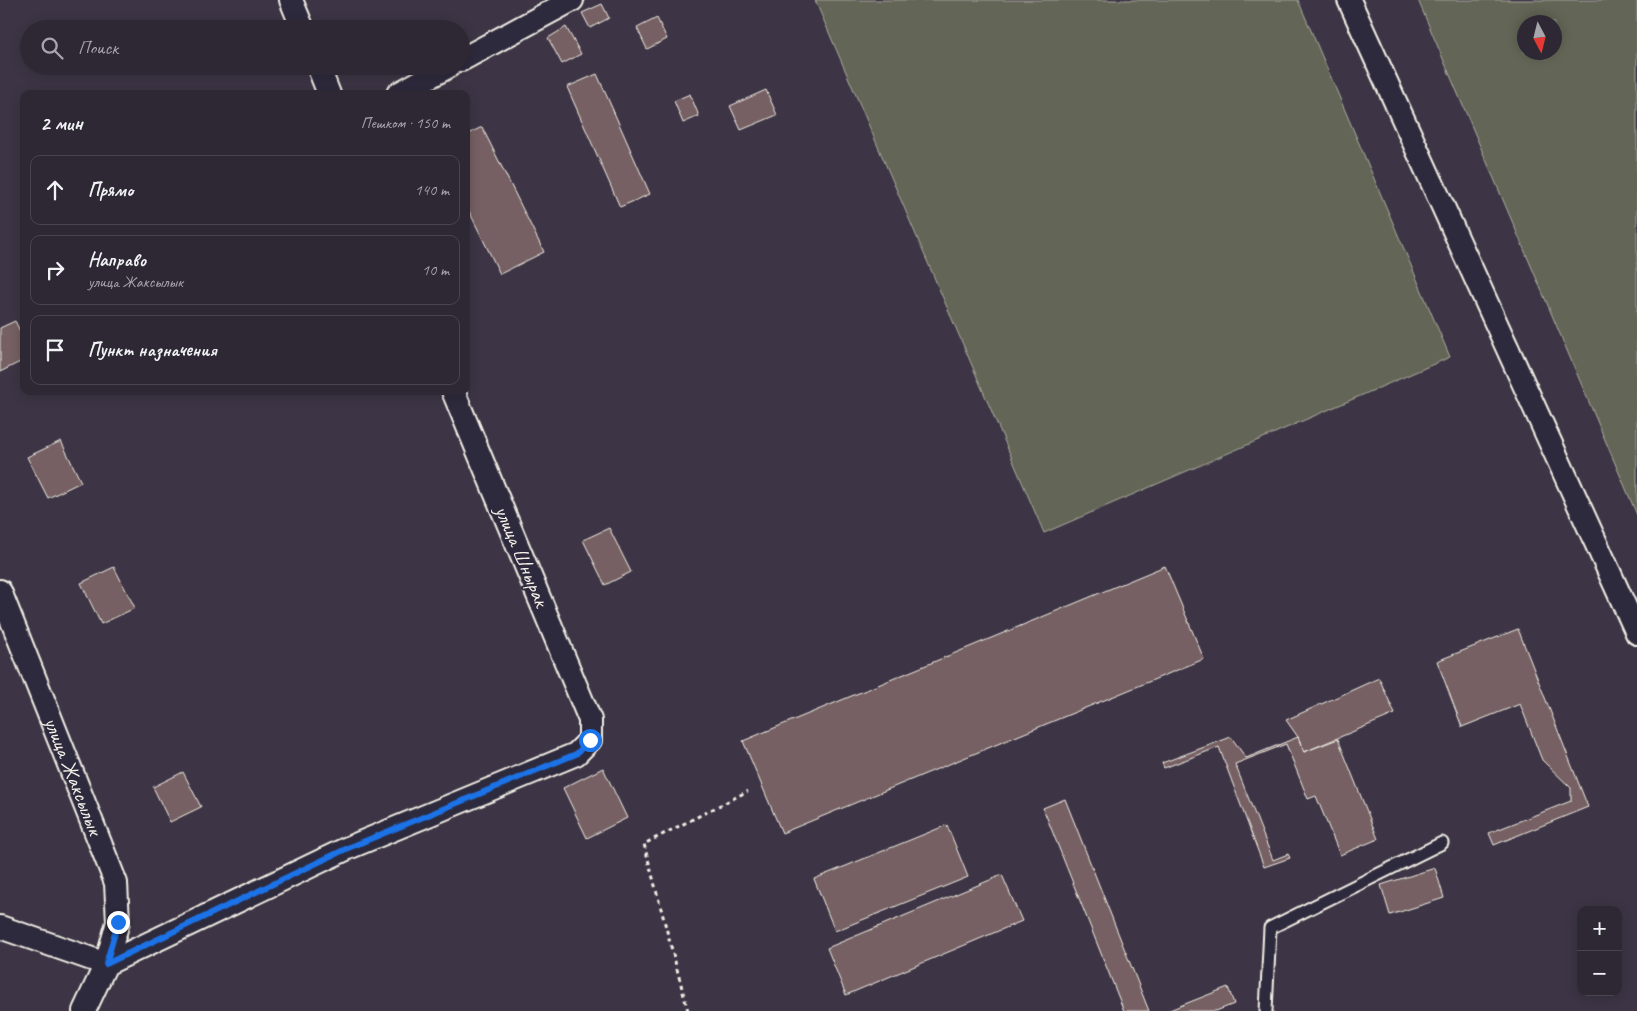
<!DOCTYPE html>
<html lang="ru">
<head>
<meta charset="utf-8">
<style>
  body { margin:0; font-family:Caveat,sans-serif; background:#3a3440; color:#f1f3f6 }
  .controls { position:absolute; right:15px; bottom:15px; display:grid; overflow:hidden; border-radius:10px; box-shadow:0 2px 12px #0003 }
  .controls button { width:45px; height:45px; display:grid; place-items:center; padding:0; border:0; border-bottom:1px solid #49444f; background:#2e2834; color:#f1f3f6; font:25px sans-serif }
  .compass { position:absolute; left:1517px; top:15px; width:45px; height:45px; border-radius:50%; background:#2e2834; box-shadow:0 2px 12px #0003; rotate:173deg }
  .stop { position:absolute; width:15px; height:15px; margin:-11px; border:4px solid #1a73e8; border-radius:50%; background:#fff }
  .stop.end { background:#1a73e8; border-color:#fff; box-shadow:0 1px 5px #0008 }
  .list { margin:0; padding:0; list-style:none }
  h2 { display:flex; justify-content:space-between; align-items:center; height:65px; margin:0; padding:0 20px; font-size:21px }
  h2 small { font-size:16px; font-weight:400; color:#a7a6ac }
  .list li { display:grid; grid-template-columns:32px 1fr auto; gap:15px; align-items:center; box-sizing:border-box; height:70px; margin:0 10px 10px; padding:0 10px; border:1px solid #49444f; border-radius:10px }
  .list b { display:block; font-size:19px; white-space:nowrap }
  .list p { margin:0; font-size:16px; white-space:nowrap; color:#a7a6ac }
  .list em { font-size:16px; font-style:normal; color:#a7a6ac }
  .icon { flex:none; width:28px; height:28px; fill:none; stroke:currentColor; stroke-width:2; stroke-linecap:round; stroke-linejoin:round }
  .map { position:relative; flex:none; width:1637px; height:1011px; overflow:hidden }
  .search { position:absolute; background:#2e2834; box-shadow:0 2px 12px #0003; left:20px; top:20px; width:450px; height:55px; display:flex; align-items:center; gap:12px; box-sizing:border-box; padding:0 18px; border-radius:28px; color:#a7a6ac; font-size:19px }
  .panel { position:absolute; background:#2e2834; box-shadow:0 2px 12px #0003; left:20px; top:90px; width:450px; height:305px; border-radius:10px }
  .map>svg:first-child { display:block }
  .green { fill:#646657; stroke:#acaca0; fill-rule:evenodd }
  .building { fill:#766163; stroke:#f4f1e8 }
  .lines { fill:none; stroke-linecap:round; stroke-linejoin:round }
  .service-casing { stroke:#f4f1e8; stroke-width:15 }
  .minor-casing { stroke:#f4f1e8; stroke-width:26 }
  .path { stroke:#f4f1e8; stroke-width:3; stroke-dasharray:4 4; stroke-linecap:butt }
  .service { stroke:#2f2a3d; stroke-width:11 }
  .minor { stroke:#2f2a3d; stroke-width:22 }
  .route { stroke:#1a73e8; stroke-width:6 }
  .labels { text-anchor:middle; dominant-baseline:central; stroke-width:4; stroke-linejoin:round; paint-order:stroke }
  .street-label { font-size:21px; fill:#f4f1e8; stroke:#2f2a3d }
</style>
</head>
<body>
<div class="map">
<svg width="1637" height="1011" viewBox="0 0 1637 1011">
  <rect width="100%" height="100%" fill="#3d3545"/>
  <filter id="ink" filterUnits="userSpaceOnUse"><feTurbulence type="fractalNoise" baseFrequency=".02" numOctaves="2"/><feDisplacementMap in="SourceGraphic" scale="10" xChannelSelector="R" yChannelSelector="G"/><feConvolveMatrix kernelMatrix="1 2 1 2 8 2 1 2 1" color-interpolation-filters="sRGB"/></filter>
  <g filter="url(#ink)">
    <path class="green" d="M815,0H1298L1450,357L1044,533Z
      M1418,0H1637V515ZM1524,22H1554V52H1524Z"/>
    <path class="building" d="M602,4L609,18L590,28L582,13Z
      M657,18L667,39L647,49L637,28Z
      M566,27L581,54L562,64L548,38Z
      M597,74L650,194L620,207L567,87Z
      M766,90L777,115L741,130L730,106Z
      M690,94L699,116L683,123L674,101Z
      M482,127L544,252L500,274L466,205V135Z
      M15,321L24,339V360L0,372V328Z
      M61,441L81,482L48,498L27,457Z
      M609,528L631,572L605,585L583,540Z
      M1165,566L1204,659L782,833L743,741Z
      M114,567L135,608L101,624L81,583Z
      M1518,629L1588,807L1494,845L1489,833L1571,801V788L1542,760L1520,704L1462,727L1437,661Z
      M1379,678L1395,714L1304,752L1298,737L1286,720Z
      M1231,737L1246,758L1298,737L1304,752L1338,739L1378,839L1340,855L1316,796L1308,799L1286,744L1235,764L1273,860L1288,854L1290,858L1264,867L1219,747L1164,768L1162,763Z
      M603,768L627,818L587,838L563,788Z
      M183,772L201,807L170,822L153,787Z
      M1065,799L1149,1011H1124L1043,808Z
      M947,825L968,877L835,931L814,879Z
      M1435,868L1444,898L1390,915L1381,885Z
      M1002,875L1022,921L846,995L827,948Z
      M1228,987L1234,1004L1216,1011H1167Z"/>
    <g class="lines">
      <g class="service-casing">
        <path id="service" d="M1266,1011L1270,928L1442,843"/>
      </g>
      <g class="minor-casing">
        <g id="minor">
          <path d="M291,0L303,29"/>
          <path d="M1349,0L1637,633"/>
          <path d="M461,60L572,0"/>
          <path d="M318,66L329,94"/>
          <path d="M398,94L449,66"/>
          <path id="s1" d="M0,591L116,883L118,922L106,964L0,927"/>
          <path d="M84,1011L106,964L348,848L576,754L590,740V720L453,391"/>
        </g>
      </g>
      <path class="path" d="M688,1011L644,844L748,791"/>
      <use href="#service" class="service"/>
      <use href="#minor" class="minor"/>
    </g>
  </g>
  <g class="lines" filter="url(#ink)">
    <path class="route" d="M118,922L106,964L348,848L576,754L590,740"/>
  </g>
  <g class="labels">
    <g class="street-label">
      <text transform="translate(522 556) rotate(67)">улица Шнырак</text>
      <text stroke="none"><textPath href="#s1" startOffset="199">улица Жаксылык</textPath></text>
    </g>
  </g>
</svg>
<div class="controls">
<button>+</button>
<button>−</button>
</div>
<svg class="compass" viewBox="-18 -18 36 36"><path d="M0-13l5 13h-10z" fill="#e53935"/><path d="M0 13l5-13h-10z" fill="#a7a6ac"/></svg>
<div class="stop" style="left:590px;top:740px"></div>
<div class="stop end" style="left:118px;top:922px"></div>
<div class="search"><svg class="icon" aria-label="search" viewBox="0 0 24 24"><circle cx="10" cy="10" r="6"/><path d="M15 15l6 6"/></svg>Поиск</div>
<section class="panel">
<h2>2 мин<small>Пешком · 150 m</small></h2>
<ul class="list">
<li><svg class="icon" aria-label="ahead" viewBox="0 0 24 24"><path d="M12 20V5M6 11l6-6 6 6"/></svg><div><b>Прямо</b></div><em>140 m</em></li>
<li><svg class="icon" aria-label="right" viewBox="0 0 24 24"><path d="M7 20v-9h11M14 6l5 5-5 5"/></svg><div><b>Направо</b><p>улица Жаксылык</p></div><em>10 m</em></li>
<li><svg class="icon" aria-label="arrive" viewBox="0 0 24 24"><path d="M6 21V4h12l-3 4 3 4H6"/></svg><div><b>Пункт назначения</b></div></li>
</ul>
</section>
</div>
</body>
</html>
